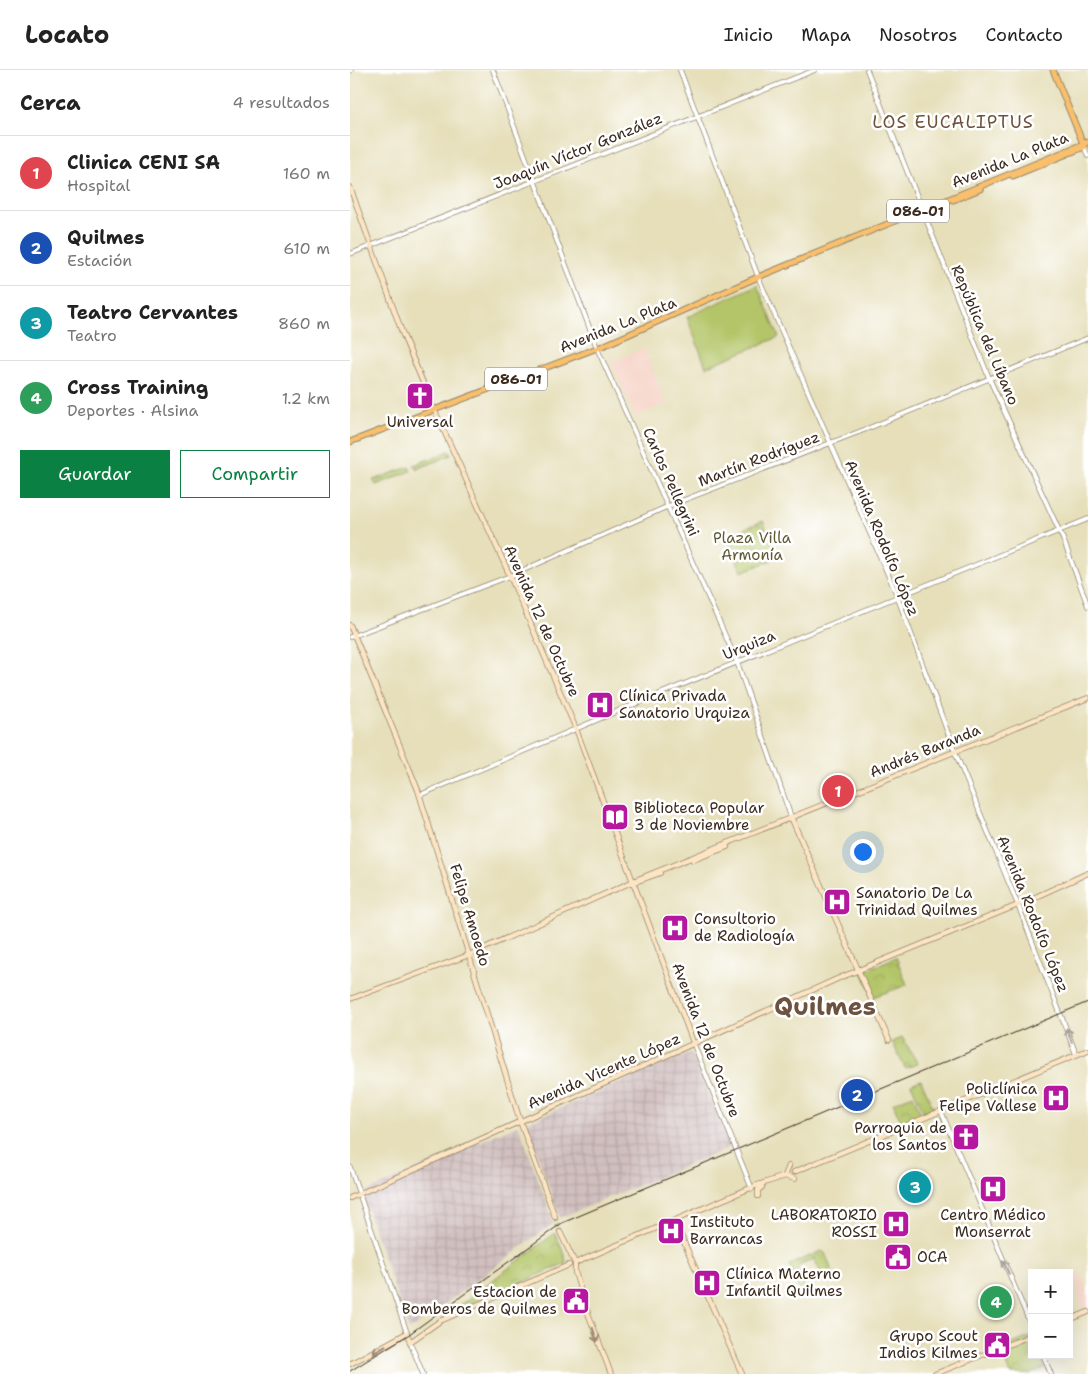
<!DOCTYPE html>
<html lang="es">
<head>
<meta charset="utf-8">
<style>
  body { margin:0; font-family:"Shantell Sans",sans-serif; background:#f6f6f6; color:#222 }
  .controls { position:absolute; right:15px; bottom:15px; display:grid; overflow:hidden; border-radius:0px; box-shadow:0 5px 20px #0002 }
  .controls button { width:45px; height:45px; display:grid; place-items:center; padding:0; border:0; border-bottom:1px solid #e0e0e0; background:#fff; color:#222; font:25px sans-serif }
  .you { position:absolute; left:512px; top:781px; width:18px; height:18px; margin:-12px; border:4px solid #fff; border-radius:50%; background:#1a73e8; box-shadow:0 0 0 8px #1a73e833 }
  .badge { display:grid; place-items:center; width:32px; height:32px; border-radius:50%; background:#0b8043; color:#fff; font-size:16px; font-weight:700 }
  .pin { position:absolute; translate:-50% -50%; border:2px solid #fff; box-shadow:0 1px 5px #0006 }
  .list { margin:0; padding:0; list-style:none }
  h2 { display:flex; justify-content:space-between; align-items:center; height:65px; margin:0; padding:0 20px; font-size:21px }
  h2 small { font-size:16px; font-weight:400; color:#767676 }
  .list li { display:grid; grid-template-columns:32px 1fr auto; gap:15px; align-items:center; box-sizing:border-box; height:75px; padding:0 20px; border-top:1px solid #e0e0e0 }
  .list b { display:block; font-size:19px; white-space:nowrap }
  .list p { margin:0; font-size:16px; white-space:nowrap; color:#767676 }
  .list em { font-size:16px; font-style:normal; color:#767676 }
  .actions { display:flex; gap:10px; padding:15px 20px }
  .actions a { flex:1; padding:11px 0; border:1px solid #0b8043; border-radius:0px; text-align:center; font-size:18px; color:#0b8043 }
  .actions .main { background:#0b8043; color:#fff }
  .map { position:relative; flex:none; width:738px; height:1304px; overflow:hidden }
  header { display:flex; align-items:center; gap:30px; box-sizing:border-box; height:70px; padding:0 25px; background:#fff; border-bottom:1px solid #e0e0e0 }
  header strong { font-size:24px }
  nav { display:flex; gap:28px; margin-inline-start:auto; font-size:18px }
  main { display:flex }
  aside { flex:1; background:#fff }
  .map>svg:first-child { display:block }
  .built { fill:#f6d2c5 }
  .industrial { fill:url(#industrial-grid) }
  .grass { fill:#b3c568; stroke:#777843 }
  .park { fill:url(#park-crowns); stroke:#777843 }
  .lines { fill:none; stroke-linecap:round; stroke-linejoin:round }
  .secondary-tunnel { stroke:#c4bb9b; stroke-width:4.5; stroke-dasharray:4.5 2; stroke-linecap:butt }
  .tertiary-casing { stroke:#90846c; stroke-width:5.5 }
  .secondary-casing { stroke:#90846c; stroke-width:6 }
  .primary-casing { stroke:#90846c; stroke-width:7 }
  .tertiary { stroke:#fff; stroke-width:4 }
  .secondary { stroke:#fde5c4; stroke-width:4.5 }
  .primary { stroke:#f9bf6c; stroke-width:5 }
  .rail { stroke:#3b2a1e; stroke-width:1 }
  .oneway { stroke:#a79f9a }
  .oneway2 { stroke:#9c8871 }
  .labels { text-anchor:middle; dominant-baseline:central; stroke-width:5; stroke-linejoin:round; paint-order:stroke }
  .shield { fill:#fff; stroke:#766a62; stroke-width:1 }
  .shield-label { font-size:14px; font-weight:bold; fill:#3b2a1e }
  .street-label { font-size:15px; fill:#3b2a1e; stroke:#fff }
  .poi-label { font-size:15px; fill:#3b2a1e; stroke:#fff; text-anchor:start }
  .park-label { font-size:15px; fill:#5f5834; stroke:#fff }
  .quarter-label { font-size:18px; letter-spacing:1px; fill:#6d523e; stroke:#fff }
  .town-label { font-size:25px; font-weight:bold; fill:#6d523e; stroke:#fff }
</style>
</head>
<body>
<header>
<strong>Locato</strong>
<nav><a>Inicio</a><a>Mapa</a><a>Nosotros</a><a>Contacto</a></nav>
</header>
<main>
<aside>
<h2>Cerca<small>4 resultados</small></h2>
<ul class="list">
<li><span class="badge" style="background:#e0444e">1</span><div><b>Clinica CENI SA</b><p>Hospital</p></div><em>160 m</em></li>
<li><span class="badge" style="background:#1a4fb4">2</span><div><b>Quilmes</b><p>Estación</p></div><em>610 m</em></li>
<li><span class="badge" style="background:#0f9aa8">3</span><div><b>Teatro Cervantes</b><p>Teatro</p></div><em>860 m</em></li>
<li><span class="badge" style="background:#2e9e5b">4</span><div><b>Cross Training</b><p>Deportes · Alsina</p></div><em>1.2 km</em></li>
</ul>
<div class="actions"><a class="main">Guardar</a><a>Compartir</a></div>
</aside>
<div class="map">
<svg width="738" height="1304" viewBox="0 0 738 1304">
  <defs>
    <pattern id="industrial-grid" width="8" height="8" patternUnits="userSpaceOnUse" patternTransform="scale(1.25)"><rect width="8" height="8" fill="#d1bfbf"/><path d="M0 4h8M4 0v8" fill="none" stroke="#b4a4a4"/></pattern>
    <pattern id="park-crowns" width="20" height="18" patternUnits="userSpaceOnUse" patternTransform="scale(1.25)"><rect width="20" height="18" fill="#b3c568"/><path d="M2 6a3 3 0 1 1 6 0M12 15a3 3 0 1 1 6 0" fill="none" stroke="#9ba95a"/></pattern>
  </defs>
  <rect width="100%" height="100%" fill="#fff"/>
  <filter id="ink" filterUnits="userSpaceOnUse"><feTurbulence type="fractalNoise" baseFrequency=".02" numOctaves="2"/><feDisplacementMap in="SourceGraphic" scale="10" xChannelSelector="R" yChannelSelector="G"/><feConvolveMatrix kernelMatrix="1 2 1 2 8 2 1 2 1" color-interpolation-filters="sRGB"/></filter>
  <filter id="wash" filterUnits="userSpaceOnUse"><feTurbulence type="fractalNoise" baseFrequency=".0096" numOctaves="4" result="noise"/><feDisplacementMap in="SourceGraphic" scale="20" xChannelSelector="R" yChannelSelector="G"/><feGaussianBlur stdDeviation="1.12" result="paint"/><feColorMatrix in="noise" values="0 0 0 0 0 0 0 0 0 0 0 0 0 0 0 0 0 1.4 0 .05"/><feComposite in="paint" operator="in"/></filter>
  <g filter="url(#wash)">
    <rect width="100%" height="100%" fill="#e6dfba"/>
    <path class="built" d="M294,278L316,333L286,347L261,292Z
      M731,1204L738,1222V1239L734,1240L727,1224L730,1222L724,1207Z"/>
    <path class="industrial" d="M341,982L381,1077L210,1148L176,1053Z
      M167,1055L169,1056L204,1153L59,1261L12,1124Z"/>
    <path class="grass" d="M407,215L429,267L356,297L337,247Z"/>
    <path class="park" d="M99,381L101,385L67,399L64,395Z
      M59,397L61,401L26,415L23,410Z
      M413,451L429,487L392,502L376,466Z
      M546,887L557,915L523,927L512,902Z
      M552,967L568,994L555,998L542,972Z
      M571,1010L584,1040L575,1045L561,1014Z
      M563,1025L572,1046L552,1054L543,1033Z
      M205,1163L215,1186L216,1193L95,1246Z
      M471,1181L475,1183L484,1206L476,1208L472,1205L463,1187L464,1189L447,1197L457,1224L453,1219L450,1222L439,1195Z
      M682,1266V1285H690L695,1298L681,1304H660L650,1279Z"/>
  </g>
  <g filter="url(#ink)">
    <g class="lines">
      <path class="secondary-tunnel" d="M205,1147L210,1162"/>
      <g class="tertiary-casing">
        <path id="tertiary" d="M143,0L247,278L387,592L441,747
          M330,0L409,209L546,523L605,682L668,835L726,984
          M517,0L639,308L713,469L738,536
          M0,1L1,0
          M734,77L738,86
          M0,184L465,0
          M0,567L160,506L321,435L519,358L738,268
          M70,725L268,641L738,449
          M344,975L402,1119
          M591,1041L682,1258
          M0,1097L57,1263
          M60,1272L73,1304
          M693,1285L701,1304"/>
      </g>
      <g class="secondary-casing">
        <path id="secondary" d="M0,117L53,265L84,339L160,506L226,659L344,975
          M0,555L68,720L170,1051L205,1147
          M441,747L539,970
          M343,790L377,777
          M282,813L310,803
          M0,929L119,885L286,810L738,628
          M444,1102L738,980
          M435,1106L439,1096
          M408,1126V1120L412,1117
          M0,1128L487,909L668,835L738,803
          M325,1152L392,1304
          M210,1162L225,1193V1202L235,1235L261,1304
          M225,1193L405,1116L435,1106L445,1109
          M719,1250L738,1242
          M0,1294L57,1263L60,1272L90,1251L219,1195
          M585,1304L682,1265"/>
      </g>
      <g class="primary-casing">
        <path id="primary" d="M703,0L734,76
          M663,106L734,77
          M603,130L630,119
          M0,372L255,275L408,207L738,72"/>
      </g>
      <use href="#tertiary" class="tertiary"/>
      <use href="#secondary" class="secondary"/>
      <use href="#primary" class="primary"/>
      <path class="rail" d="M0,1301L58,1265L212,1153L738,932"/>
    </g>
    <defs><path id="oneway-shaft" d="M-6 0H5M1.5-3L5.5 0L1.5 3" fill="none" stroke-width="1.6" stroke-linecap="round" stroke-linejoin="round" transform="scale(1.25)"/></defs>
    <g class="oneway">
      <use href="#oneway-shaft" transform="translate(719 965) rotate(-111)"/>
      <use href="#oneway-shaft" transform="translate(656 1197) rotate(-113)"/>
    </g>
    <g class="oneway2">
      <use href="#oneway-shaft" transform="translate(245 1265) rotate(72)"/>
      <use href="#oneway-shaft" transform="translate(29 1279) rotate(150)"/>
    </g>
  </g>
  <defs>
    <g id="church-square" transform="scale(1.4375)"><rect x="-9" y="-9" width="18" height="18" rx="4" fill="#b5179e" stroke="#fff"/><path d="M-1.2-6h2.4v3.5h3.3v2.4h-3.3V6h-2.4V-.1h-3.3v-2.4h3.3Z" fill="#fff"/></g>
    <g id="hospital-square" transform="scale(1.4375)"><rect x="-9" y="-9" width="18" height="18" rx="4" fill="#b5179e" stroke="#fff"/><path d="M-5-5h3v3.5h4V-5h3V5h-3V1.5h-4V5h-3Z" fill="#fff"/></g>
    <g id="library-square" transform="scale(1.4375)"><rect x="-9" y="-9" width="18" height="18" rx="4" fill="#b5179e" stroke="#fff"/><path d="M-6-4Q-3-5.5-.7-3.5V5Q-3 3-6 4ZM6-4Q3-5.5 .7-3.5V5Q3 3 6 4Z" fill="#fff"/></g>
    <g id="civic-square" transform="scale(1.4375)"><rect x="-9" y="-9" width="18" height="18" rx="4" fill="#b5179e" stroke="#fff"/><path d="M-.6-6.5H3V-4.5H.6V-3L4-1V1h2V6H-6V1h2V-1L-.6-3ZM-1.2 2.5V6h2.4V2.5Z" fill="#fff"/></g>
  </defs>
  <g fill-rule="evenodd">
    <use href="#church-square" x="70" y="326"/>
    <use href="#hospital-square" x="250" y="635"/>
    <use href="#library-square" x="265" y="747"/>
    <use href="#hospital-square" x="487" y="832"/>
    <use href="#hospital-square" x="325" y="858"/>
    <use href="#hospital-square" x="706" y="1028"/>
    <use href="#church-square" x="616" y="1067"/>
    <use href="#hospital-square" x="643" y="1119"/>
    <use href="#hospital-square" x="546" y="1154"/>
    <use href="#hospital-square" x="321" y="1161"/>
    <use href="#civic-square" x="548" y="1187"/>
    <use href="#hospital-square" x="357" y="1213"/>
    <use href="#civic-square" x="226" y="1231"/>
    <use href="#civic-square" x="647" y="1275"/>
  </g>
  <g class="labels">
    <g class="shield">
      <rect x="537" y="129.5" width="62" height="23" rx="4"/>
      <rect x="135" y="297.5" width="62" height="23" rx="4"/>
    </g>
    <g class="shield-label">
      <text x="568" y="141">086-01</text>
      <text x="166" y="309">086-01</text>
    </g>
    <g class="street-label">
      <text transform="translate(228 81) rotate(-22)">Joaquín Víctor González</text>
      <text transform="translate(660 90) rotate(-22)">Avenida La Plata</text>
      <text transform="translate(268 255) rotate(-22)">Avenida La Plata</text>
      <text transform="translate(635 265) rotate(67)">República del Líbano</text>
      <text transform="translate(409 389) rotate(-21)">Martín Rodríguez</text>
      <text transform="translate(321 412) rotate(66)">Carlos Pellegrini</text>
      <text transform="translate(532 468) rotate(67)">Avenida Rodolfo López</text>
      <text transform="translate(192 551) rotate(66)">Avenida 12 de Octubre</text>
      <text transform="translate(399 575) rotate(-22)">Urquiza</text>
      <text transform="translate(575 681) rotate(-22)">Andrés Baranda</text>
      <text transform="translate(683 844) rotate(68)">Avenida Rodolfo López</text>
      <text transform="translate(120 845) rotate(73)">Felipe Amoedo</text>
      <text transform="translate(356 970) rotate(69)">Avenida 12 de Octubre</text>
      <text transform="translate(254 1001) rotate(-24)">Avenida Vicente López</text>
    </g>
    <g class="poi-label">
      <text x="70" y="352" text-anchor="middle">Universal</text>
      <text x="269" y="626">Clínica Privada<tspan x="269" dy="17">Sanatorio Urquiza</tspan></text>
      <text x="284" y="738">Biblioteca Popular<tspan x="284" dy="17">3 de Noviembre</tspan></text>
      <text x="506" y="823">Sanatorio De La<tspan x="506" dy="17">Trinidad Quilmes</tspan></text>
      <text x="344" y="849">Consultorio<tspan x="344" dy="17">de Radiología</tspan></text>
      <text x="687" y="1019" text-anchor="end">Policlínica<tspan x="687" dy="17">Felipe Vallese</tspan></text>
      <text x="597" y="1058" text-anchor="end">Parroquia de<tspan x="597" dy="17">los Santos</tspan></text>
      <text x="527" y="1145" text-anchor="end">LABORATORIO<tspan x="527" dy="17">ROSSI</tspan></text>
      <text x="643" y="1145" text-anchor="middle">Centro Médico<tspan x="643" dy="17">Monserrat</tspan></text>
      <text x="340" y="1152">Instituto<tspan x="340" dy="17">Barrancas</tspan></text>
      <text x="567" y="1187">OCA</text>
      <text x="376" y="1204">Clínica Materno<tspan x="376" dy="17">Infantil Quilmes</tspan></text>
      <text x="207" y="1222" text-anchor="end">Estacion de<tspan x="207" dy="17">Bomberos de Quilmes</tspan></text>
      <text x="628" y="1266" text-anchor="end">Grupo Scout<tspan x="628" dy="17">Indios Kilmes</tspan></text>
    </g>
    <g class="park-label">
      <text x="402" y="468">Plaza Villa<tspan x="402" dy="17">Armonía</tspan></text>
    </g>
    <g class="quarter-label">
      <text x="603" y="52">LOS EUCALIPTUS</text>
    </g>
    <g class="town-label">
      <text x="475" y="936">Quilmes</text>
    </g>
  </g>
</svg>
<div class="controls">
<button>+</button>
<button>−</button>
</div>
<div class="you"></div>
<div class="pin badge" style="left:488px;top:721px;background:#e0444e">1</div>
<div class="pin badge" style="left:507px;top:1025px;background:#1a4fb4">2</div>
<div class="pin badge" style="left:565px;top:1117px;background:#0f9aa8">3</div>
<div class="pin badge" style="left:646px;top:1232px;background:#2e9e5b">4</div>
</div>
</main>
</body>
</html>
